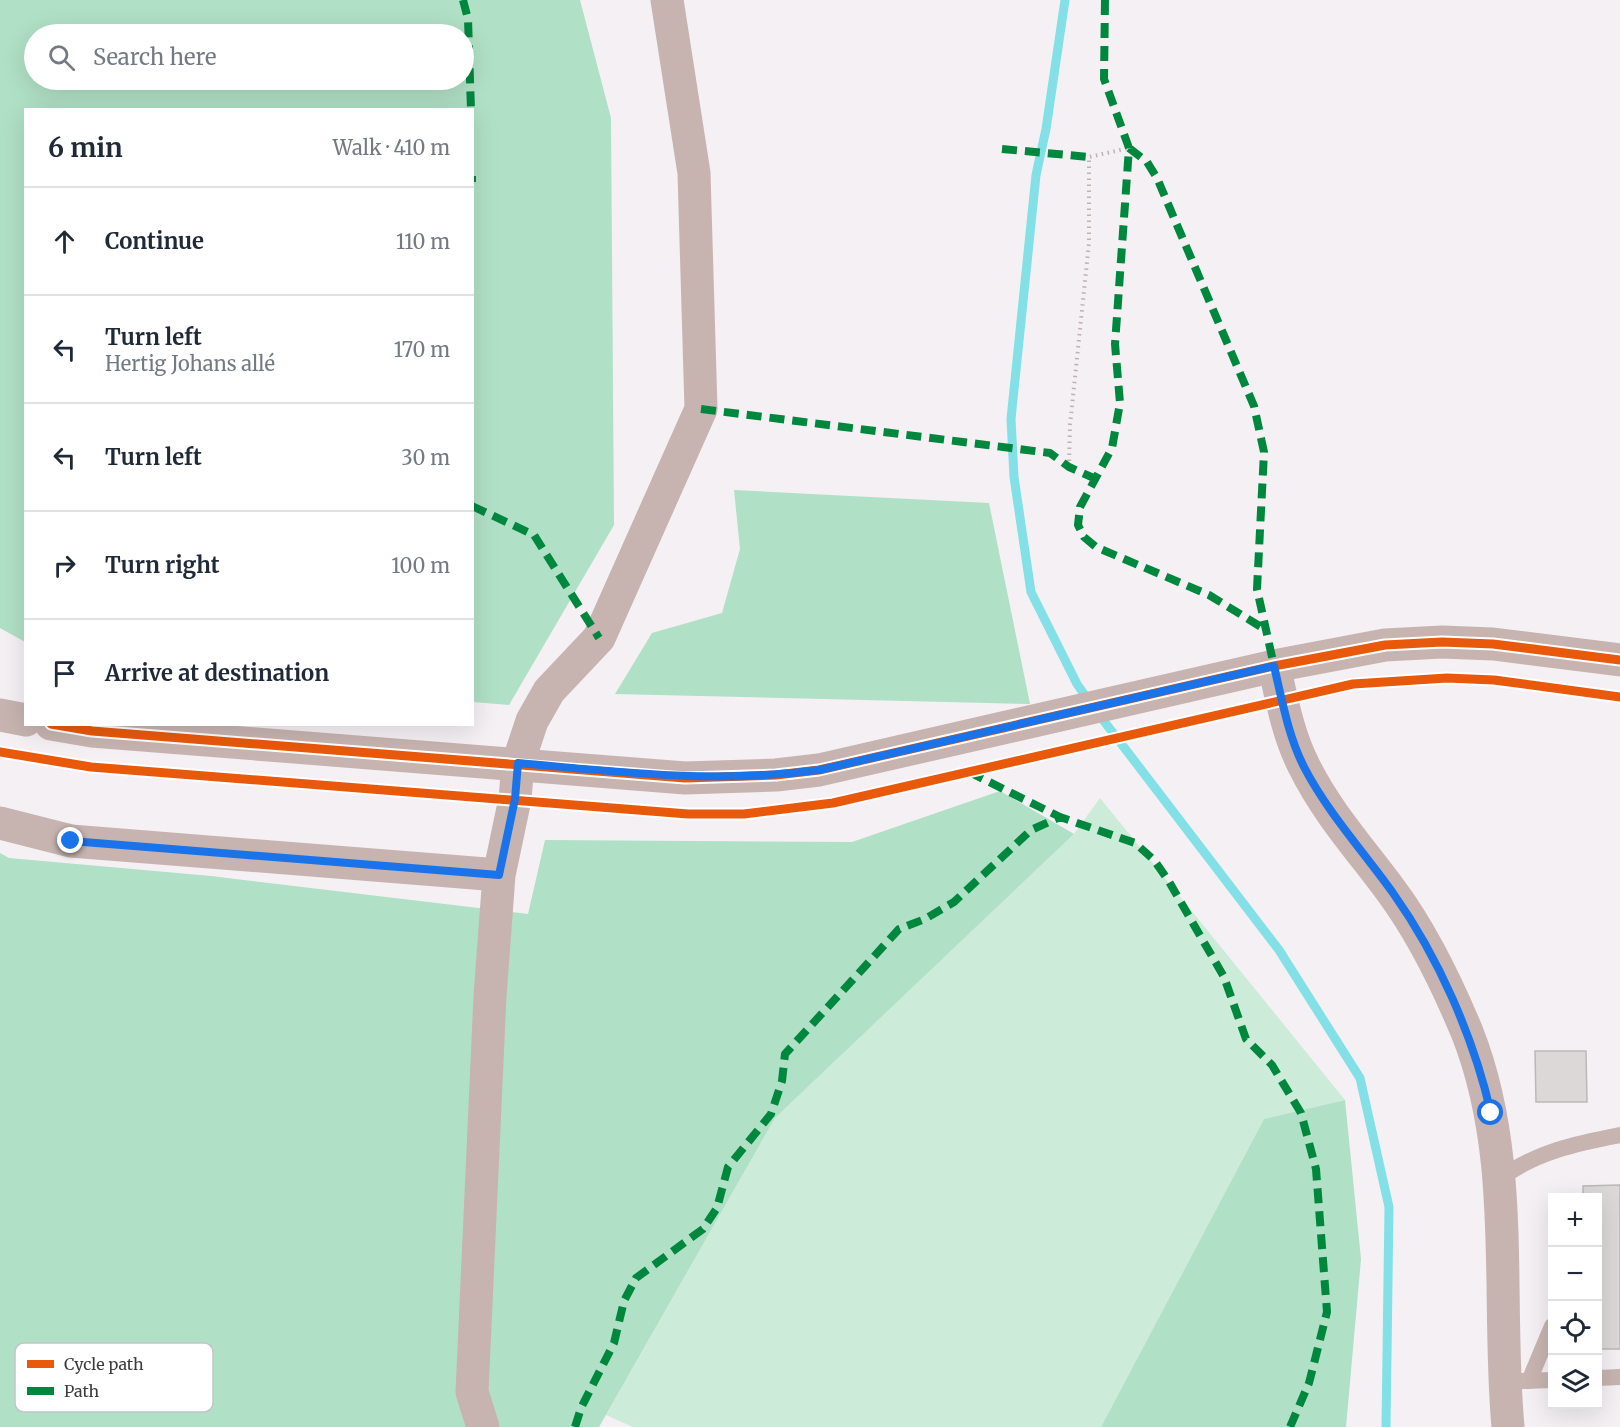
<!DOCTYPE html>
<html lang="en">
<head>
<meta charset="utf-8">
<style>
  body { margin:0; font-family:Merriweather,serif; background:#f2f2f3; color:#1f2937 }
  .controls { position:absolute; right:18px; bottom:18px; display:grid; overflow:hidden; border-radius:0px; box-shadow:0 6px 24px #0002 }
  .controls button { width:54px; height:54px; display:grid; place-items:center; padding:0; border:0; border-bottom:2px solid #e0e1e3; background:#fff; color:#1f2937; font:30px sans-serif }
  .stop { position:absolute; width:18px; height:18px; margin:-14px; border:4px solid #1a73e8; border-radius:50%; background:#fff }
  .stop.end { background:#1a73e8; border-color:#fff; box-shadow:0 2px 6px #0008 }
  .list { margin:0; padding:0; list-style:none }
  h2 { display:flex; justify-content:space-between; align-items:center; height:78px; margin:0; padding:0 24px; font-size:26px }
  h2 small { font-size:20px; font-weight:400; color:#747a83 }
  .list li { display:grid; grid-template-columns:39px 1fr auto; gap:18px; align-items:center; box-sizing:border-box; height:108px; padding:0 24px; border-top:2px solid #e0e1e3 }
  .list b { display:block; font-size:22px; white-space:nowrap }
  .list p { margin:0; font-size:20px; white-space:nowrap; color:#747a83 }
  .list em { font-size:20px; font-style:normal; color:#747a83 }
  .icon { flex:none; width:33px; height:33px; fill:none; stroke:currentColor; stroke-width:2; stroke-linecap:round; stroke-linejoin:round }
  .map { position:relative; flex:none; width:1620px; height:1427px; overflow:hidden }
  .search { position:absolute; background:#fff; box-shadow:0 6px 24px #0002; left:24px; top:24px; width:450px; height:66px; display:flex; align-items:center; gap:15px; box-sizing:border-box; padding:0 21px; border-radius:33px; color:#747a83; font-size:22px }
  .panel { position:absolute; background:#fff; box-shadow:0 6px 24px #0002; left:24px; top:108px; width:450px; height:618px; border-radius:0px }
  .map>svg:first-child { display:block }
  .green { fill:#ccebd8 }
  .forest { fill:#b0e0c5; fill-rule:evenodd }
  .lines { fill:none; stroke-linecap:round; stroke-linejoin:round }
  .stream { stroke:#82e0e6; stroke-width:9 }
  .building { fill:#dcd8d8; stroke:#bbb8b9; stroke-width:1.5 }
  .path { stroke:#bfb2b2; stroke-width:4; stroke-dasharray:1.5 4.5; stroke-linecap:butt }
  .service { stroke:#c7b4b1; stroke-width:16 }
  .minor { stroke:#c7b4b1; stroke-width:33 }
  .tertiary { stroke:#c7b4b1; stroke-width:33 }
  .quiet { stroke:#00873e; stroke-width:8; stroke-dasharray:15 8; stroke-linecap:butt }
  .cycleway-casing { stroke:#fff; stroke-width:13 }
  .cycleway { stroke:#e8590c; stroke-width:9 }
  .route { stroke:#1a73e8; stroke-width:8 }
  .key { fill:#fff; stroke:#c5c4c5; stroke-width:1.5 }
  .key-label { font-size:16px; fill:#3d3a3d }
</style>
</head>
<body>
<div class="map">
<svg width="1620" height="1427" viewBox="0 0 1620 1427">
  <rect width="100%" height="100%" fill="#f5f0f4"/>
  <path class="green" d="M1100,798L1345,1100L1264,1119L1101,1427H633L606,1415L775,1118L1074,834Z"/>
  <path class="forest" d="M0,0H580L611,118L614,525L509,705L473,702L472,110H26L25,642L0,628ZM464,34V80H34V34Z
    M734,490L989,503L1030,704L615,694L652,633L722,613L740,549Z
    M1000,791L1074,834L775,1118L599,1427H0V853L9,858L211,876L528,914L545,840L852,842Z
    M1345,1100L1361,1259L1346,1427H1101L1264,1119Z"/>
  <g class="lines">
    <path class="stream" d="M1065,0L1046,129L1036,175L1011,419L1014,477L1031,592L1077,684L1089,701
      M1097,712L1279,950L1360,1078L1389,1207L1386,1427"/>
  </g>
  <path class="building" d="M1535,1051H1586L1587,1102H1536Z
    M1620,1185V1349H1598V1198H1583V1186Z"/>
  <g class="lines">
    <path class="path" d="M1069,467L1070,425L1089,243V157L1129,148"/>
    <path class="service" d="M1500,1179C1535,1152 1578,1143 1620,1135
      M1598,1378L1620,1377
      M1520,1381L1552,1380
      M1529,1381L1552,1326"/>
    <path class="minor" d="M1274,666C1282,700 1288,735 1304,766C1327,813 1362,851 1392,892C1423,934 1447,984 1467,1032C1517,1158 1496,1295 1508,1427
      M0,823L71,841L499,875
      M483,1427L472,1392L490,996L499,875L515,799L518,763L532,721L549,691L599,638L701,409L694,173L667,0"/>
    <path class="tertiary" d="M0,715L26,720
      M51,724L92,731L685,778L776,775L819,770L1274,666L1385,645L1442,642L1493,644L1620,660"/>
    <path class="quiet" d="M463,0L468,19L471,110
      M1105,0L1104,79L1129,148L1115,344L1120,403L1112,448L1080,507L1078,525L1084,537L1096,547L1209,595L1266,630
      M1129,148L1147,162L1157,178L1254,406L1264,452L1257,589L1274,666
      M1002,149L1089,157
      M472,176V182
      M701,409L1050,453L1069,467L1096,479
      M472,506L534,535L599,638
      M969,772L1060,817
      M575,1427L581,1408L614,1343L624,1301L636,1278L703,1229L717,1208L728,1167L771,1114L782,1081L785,1054L899,929L925,919L954,902L1031,830L1060,817L1135,843L1154,860L1168,880L1224,977L1246,1039L1272,1065L1301,1113L1316,1169L1327,1312L1309,1383L1290,1427"/>
    <g class="cycleway-casing">
      <path id="cycleway" d="M51,724L92,731L685,778L776,775L819,770L1274,666L1385,645L1442,642L1493,644L1620,660
        M0,752L91,767L688,814H744L833,803L1353,684L1447,678L1494,680L1620,697"/>
    </g>
    <use href="#cycleway" class="cycleway"/>
  </g>
  <g class="lines">
    <path class="route" d="M71,841L499,875L515,799L518,763C622,772 714,784 819,770L1274,666C1282,700 1288,735 1304,767C1328,813 1363,851 1393,893C1439,958 1473,1036 1491,1113"/>
  </g>
  <rect x="15" y="1343" width="198" height="69" rx="9" class="key"/>
  <rect x="27" y="1360" width="27" height="8" fill="#e8590c"/>
  <rect x="27" y="1387" width="27" height="8" fill="#00873e"/>
  <g class="key-label">
    <text x="64" y="1370">Cycle path</text>
    <text x="64" y="1397">Path</text>
  </g>
</svg>
<div class="controls">
<button>+</button>
<button>−</button>
<button><svg class="icon" aria-label="locate" viewBox="0 0 24 24"><circle cx="12" cy="12" r="6"/><path d="M12 2v4M12 18v4M2 12h4M18 12h4"/></svg></button>
<button><svg class="icon" aria-label="layers" viewBox="0 0 24 24"><path d="M12 4l9 5-9 5-9-5zM3 14l9 5 9-5"/></svg></button>
</div>
<div class="stop" style="left:1491px;top:1113px"></div>
<div class="stop end" style="left:71px;top:841px"></div>
<div class="search"><svg class="icon" aria-label="search" viewBox="0 0 24 24"><circle cx="10" cy="10" r="6"/><path d="M15 15l6 6"/></svg>Search here</div>
<section class="panel">
<h2>6 min<small>Walk · 410 m</small></h2>
<ul class="list">
<li><svg class="icon" aria-label="ahead" viewBox="0 0 24 24"><path d="M12 20V5M6 11l6-6 6 6"/></svg><div><b>Continue</b></div><em>110 m</em></li>
<li><svg class="icon" aria-label="left" viewBox="0 0 24 24"><path d="M17 20v-9H6M10 6l-5 5 5 5"/></svg><div><b>Turn left</b><p>Hertig Johans allé</p></div><em>170 m</em></li>
<li><svg class="icon" aria-label="left" viewBox="0 0 24 24"><path d="M17 20v-9H6M10 6l-5 5 5 5"/></svg><div><b>Turn left</b></div><em>30 m</em></li>
<li><svg class="icon" aria-label="right" viewBox="0 0 24 24"><path d="M7 20v-9h11M14 6l5 5-5 5"/></svg><div><b>Turn right</b></div><em>100 m</em></li>
<li><svg class="icon" aria-label="arrive" viewBox="0 0 24 24"><path d="M6 21V4h12l-3 4 3 4H6"/></svg><div><b>Arrive at destination</b></div></li>
</ul>
</section>
</div>
</body>
</html>
